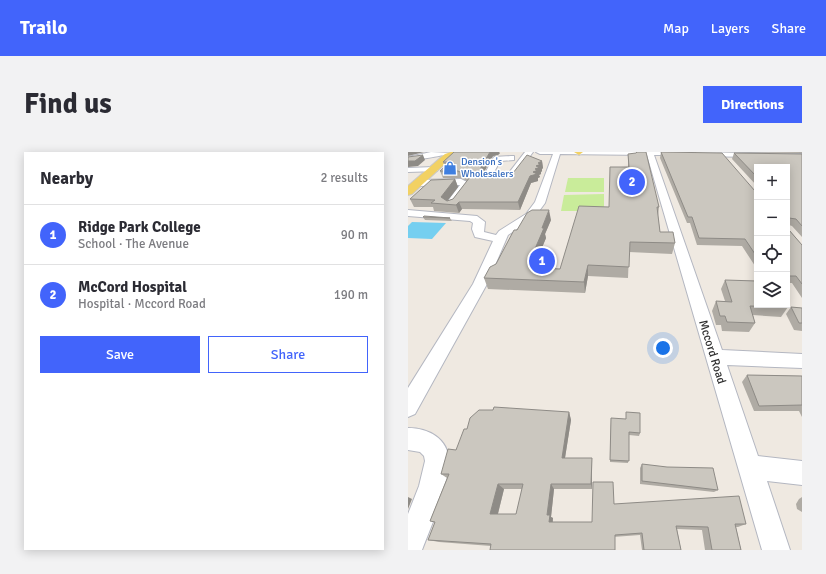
<!DOCTYPE html>
<html lang="en">
<head>
<meta charset="utf-8">
<style>
  body { margin:0; font-family:Signika,sans-serif; background:#f2f2f3; color:#2b2b33 }
  .controls { position:absolute; right:12px; top:12px; display:grid; overflow:hidden; border-radius:0px; box-shadow:0 2px 10px #0003 }
  .controls button { width:36px; height:36px; display:grid; place-items:center; padding:0; border:0; border-bottom:1px solid #e1e1e2; background:#fff; color:#2b2b33; font:20px sans-serif }
  .you { position:absolute; left:255px; top:196px; width:14px; height:14px; margin:-10px; border:3px solid #fff; border-radius:50%; background:#1a73e8; box-shadow:0 0 0 6px #1a73e833 }
  .badge { display:grid; place-items:center; width:26px; height:26px; border-radius:50%; background:#4264fb; color:#fff; font-size:13px; font-weight:700 }
  .pin { position:absolute; translate:-50% -50%; border:2px solid #fff; box-shadow:0 1px 4px #0006 }
  .list { margin:0; padding:0; list-style:none }
  h2 { display:flex; justify-content:space-between; align-items:center; height:52px; margin:0; padding:0 16px; font-size:17px }
  h2 small { font-size:13px; font-weight:400; color:#7c7c81 }
  .list li { display:grid; grid-template-columns:26px 1fr auto; gap:12px; align-items:center; box-sizing:border-box; height:60px; padding:0 16px; border-top:1px solid #e1e1e2 }
  .list b { display:block; font-size:15px; white-space:nowrap }
  .list p { margin:0; font-size:13px; white-space:nowrap; color:#7c7c81 }
  .list em { font-size:13px; font-style:normal; color:#7c7c81 }
  .actions { display:flex; gap:8px; padding:12px 16px }
  .actions a { flex:1; padding:9px 0; border:1px solid #4264fb; border-radius:0px; text-align:center; font-size:14px; color:#4264fb }
  .actions .main { background:#4264fb; color:#fff }
  .icon { flex:none; width:22px; height:22px; fill:none; stroke:currentColor; stroke-width:2; stroke-linecap:round; stroke-linejoin:round }
  .map { position:relative; flex:none; width:394px; height:398px; overflow:hidden; border-radius:0px }
  header { display:flex; align-items:center; gap:24px; box-sizing:border-box; height:56px; padding:0 20px; background:#4264fb; color:#fff }
  header strong { font-size:19px }
  nav { display:flex; gap:22px; margin-inline-start:auto; font-size:14px }
  .intro { display:flex; align-items:center; justify-content:space-between; box-sizing:border-box; height:96px; padding:0 24px }
  h1 { margin:0; font-size:28px }
  .button { padding:10px 18px; border-radius:0px; background:#4264fb; color:#fff; font-size:14px; font-weight:700 }
  main { display:flex; gap:24px; padding:0 24px }
  aside { flex:1; background:#fff; border-radius:0px; box-shadow:0 2px 10px #0003 }
  .map>svg:first-child { display:block }
  .pitch { fill:#c9ec9a }
  .water { fill:#75cff0 }
  .lines { fill:none; stroke-linecap:round; stroke-linejoin:round }
  .minor-casing { stroke:#b4b7c1; stroke-width:2 }
  .major-casing { stroke:#c9c9c9; stroke-width:2 }
  .minor { fill:#fff; fill-rule:evenodd }
  .major { fill:#f2d163; fill-rule:evenodd }
  .wall { fill:#afaba4; fill-rule:evenodd }
  .shaded-wall { fill:#8e8b86 }
  .building { fill:#cbc7bf; stroke:#8e8b86; fill-rule:evenodd }
  .labels { text-anchor:middle; dominant-baseline:central; stroke-width:3; stroke-linejoin:round; paint-order:stroke }
  .far-shop-label { font-size:10px; fill:#366cbe; stroke:#fff; text-anchor:start }
  .street-label { font-size:12px; fill:#2e2e2e; stroke:#fff }
</style>
</head>
<body>
<header>
<strong>Trailo</strong>
<nav><a>Map</a><a>Layers</a><a>Share</a></nav>
</header>
<div class="intro"><h1>Find us</h1><a class="button">Directions</a></div>
<main>
<aside>
<h2>Nearby<small>2 results</small></h2>
<ul class="list">
<li><span class="badge">1</span><div><b>Ridge Park College</b><p>School · The Avenue</p></div><em>90 m</em></li>
<li><span class="badge">2</span><div><b>McCord Hospital</b><p>Hospital · Mccord Road</p></div><em>190 m</em></li>
</ul>
<div class="actions"><a class="main">Save</a><a>Share</a></div>
</aside>
<div class="map">
<svg width="394" height="398" viewBox="0 0 394 398">
  <rect width="100%" height="100%" fill="#efe9e1"/>
  <path class="pitch" d="M160,26H196V40H157Z
    M196,42V59H153L156,43Z"/>
  <path class="water" d="M4,70L38,71L24,87L0,86V74Z"/>
  <g class="lines">
    <g class="minor-casing">
      <path id="minor" d="M23,0L43,1C40,3 7,8 0,9V5Z
        M117,0H125L106,26L84,28L76,23L86,5L103,4H106V8L92,9L85,22H100Z
        M128,0H255V3H246L314,198L394,202V216L319,213L350,304L394,309V333L359,329L382,398H354L239,3L152,2L137,51L126,66L100,83L79,132L7,262L0,265V236L65,132L85,89L67,85L64,77L65,71L62,69L0,64V58L69,64L77,70L76,80L88,83L91,79L118,62L127,50L145,2H132Z
        M288,0L394,2V6L291,4H288Z
        M26,15L30,17L29,19L0,20V16Z
        M53,27L63,32L48,52L44,53L39,50L52,33L11,34L7,31L11,28Z
        M0,276C20,276 40,286 41,309C41,334 23,374 14,398H0V362L11,334L17,309L16,304L12,300L0,298Z"/>
    </g>
    <g class="major-casing">
      <path id="major" d="M43,0H55L43,6L4,42L0,43V34L37,2Z
        M166,0H175L171,3Z"/>
    </g>
    <use href="#minor" class="minor"/>
    <use href="#major" class="major"/>
  </g>
  <path class="wall" d="M253,0L349,40V117L334,94L289,93L282,71H279L252,6Z
    M306,0H394V1Z
    M92,1L90,3L85,4L76,19L81,22L105,21L134,9L135,16L134,17V19L133,20V22L131,23L132,25L130,26V29L123,31L112,58L54,57L51,61L26,59L25,55H6L2,47L47,27L50,35L39,49L45,47L59,29L53,26H35L32,19L37,15L35,10Z
    M326,1L394,2V85L384,74L381,73V78L394,93V146L384,131H379V15H349V34L324,7Z
    M220,2L251,55L250,64L252,80L267,91L264,102L221,100L220,126L180,124L177,141L80,137L76,126L88,112L109,78L143,68L137,82L138,86L126,115L152,117L201,55L220,15Z
    M15,65L42,66L44,69L17,68Z
    M317,128L380,155L373,165L345,163L347,171L341,180L314,179L313,173H308L304,159L308,149H317L313,137Z
    M383,155L394,156V179L386,178L378,162Z
    M339,223L394,224V265L391,259H346L334,230Z
    M161,260L163,268L157,306H184V337H146L143,365L145,366V370H184L206,352L338,372L330,375H328L333,398H297L294,378L269,377L273,398H234L232,383L83,394L31,390L20,388L27,370L22,369L39,326L33,322L48,298L59,277ZM96,337H114L108,362H90Z
    M203,266L232,281L231,284L221,283L220,311L202,310Z
    M234,312L310,338L306,340L232,332V316Z
    M394,345V360L389,357L388,352L391,347Z"/>
  <path class="shaded-wall" d="M0,0H16L0,4Z
    M82,0H91L92,1L90,3L85,4L75,22L73,15Z
    M15,3L17,8L10,14L0,15V9Z
    M134,9L135,16L134,17V19L133,20V22L131,23L132,25L130,26V29L123,31L112,58L110,50L122,24L125,20L130,11Z
    M47,27L50,35L37,52L33,45Z
    M51,50L54,57L51,61L48,53Z
    M141,58L143,68L137,82L138,86L126,115L128,124L120,113L134,76Z
    M180,113V124L177,141L176,130Z
    M161,260L163,268L156,312L154,306Z
    M184,306V337L183,332Z
    M90,332L96,337L89,365L82,362Z
    M143,332L146,337L143,365L145,366L144,373L141,370L139,363Z
    M0,345L4,347L0,357Z"/>
  <path class="building" d="M46,0H82L73,15V17L81,22L105,21L119,3L134,9L130,11L133,12L128,14L132,15L127,17L130,18L125,20L129,22L122,24L110,50H51L48,53L23,51L27,48L2,47L23,28L47,27L33,45L39,49L45,47L62,25L50,19H32L42,10H35Z
    M229,0H238L251,55H249L252,80H265L267,91L222,90L221,115L180,113L176,130L76,126L82,115L88,112L106,78H109L119,61L124,58H141L134,76H136L120,113L126,114L125,116L152,117L171,54L201,55L202,15H221L220,2L228,1Z
    M253,0L314,1L347,39L349,40V105L337,87L291,86L284,65H280Z
    M326,1L394,2V74L388,67L381,66V78L394,93V132L388,124H379V15H349V25Z
    M15,3L7,9H0V5Z
    M16,64L42,66L15,65Z
    M317,128L349,129V153H378L380,155L342,154L347,171L319,170L317,164H312L308,149L324,150Z
    M383,155L394,156V171H391Z
    M339,223L394,224V253L351,254Z
    M86,255L161,260L154,306H184L183,332H143L139,363H142L141,370H184L185,330H205L206,352L331,344L338,372H327L333,398H304L300,375L268,374L273,398H236L234,381L207,383V398H82L83,392L20,388L27,370L22,369L41,322H33L40,297L48,298L56,277H59L62,266L71,258H85ZM90,332H115L108,362H82Z
    M218,260L232,261V281L221,280V309L202,308L203,266L218,267Z
    M234,312L259,315L305,316L310,338L234,329Z"/>
  <defs>
    <g id="shop-bare" transform="scale(1.08)"><path d="M-5-2.5h2.3a2.7 3.5 0 0 1 5.4 0H5L5.5 6h-11ZM-1.5-2.5h3a1.5 2.3 0 0 0-3 0Z" fill="#3f7fe0" stroke="#fff" stroke-width="2.5" paint-order="stroke"/></g>
  </defs>
  <g fill-rule="evenodd">
    <use href="#shop-bare" x="42" y="16"/>
  </g>
  <g class="labels">
    <g class="far-shop-label">
      <text x="53" y="10">Dension's<tspan x="53" dy="12">Wholesalers</tspan></text>
    </g>
    <g class="street-label">
      <text transform="translate(304 200) rotate(73)">Mccord Road</text>
    </g>
  </g>
</svg>
<div class="controls">
<button>+</button>
<button>−</button>
<button><svg class="icon" aria-label="locate" viewBox="0 0 24 24"><circle cx="12" cy="12" r="6"/><path d="M12 2v4M12 18v4M2 12h4M18 12h4"/></svg></button>
<button><svg class="icon" aria-label="layers" viewBox="0 0 24 24"><path d="M12 4l9 5-9 5-9-5zM3 14l9 5 9-5"/></svg></button>
</div>
<div class="you"></div>
<div class="pin badge" style="left:134px;top:109px">1</div>
<div class="pin badge" style="left:224px;top:30px">2</div>
</div>
</main>
</body>
</html>
